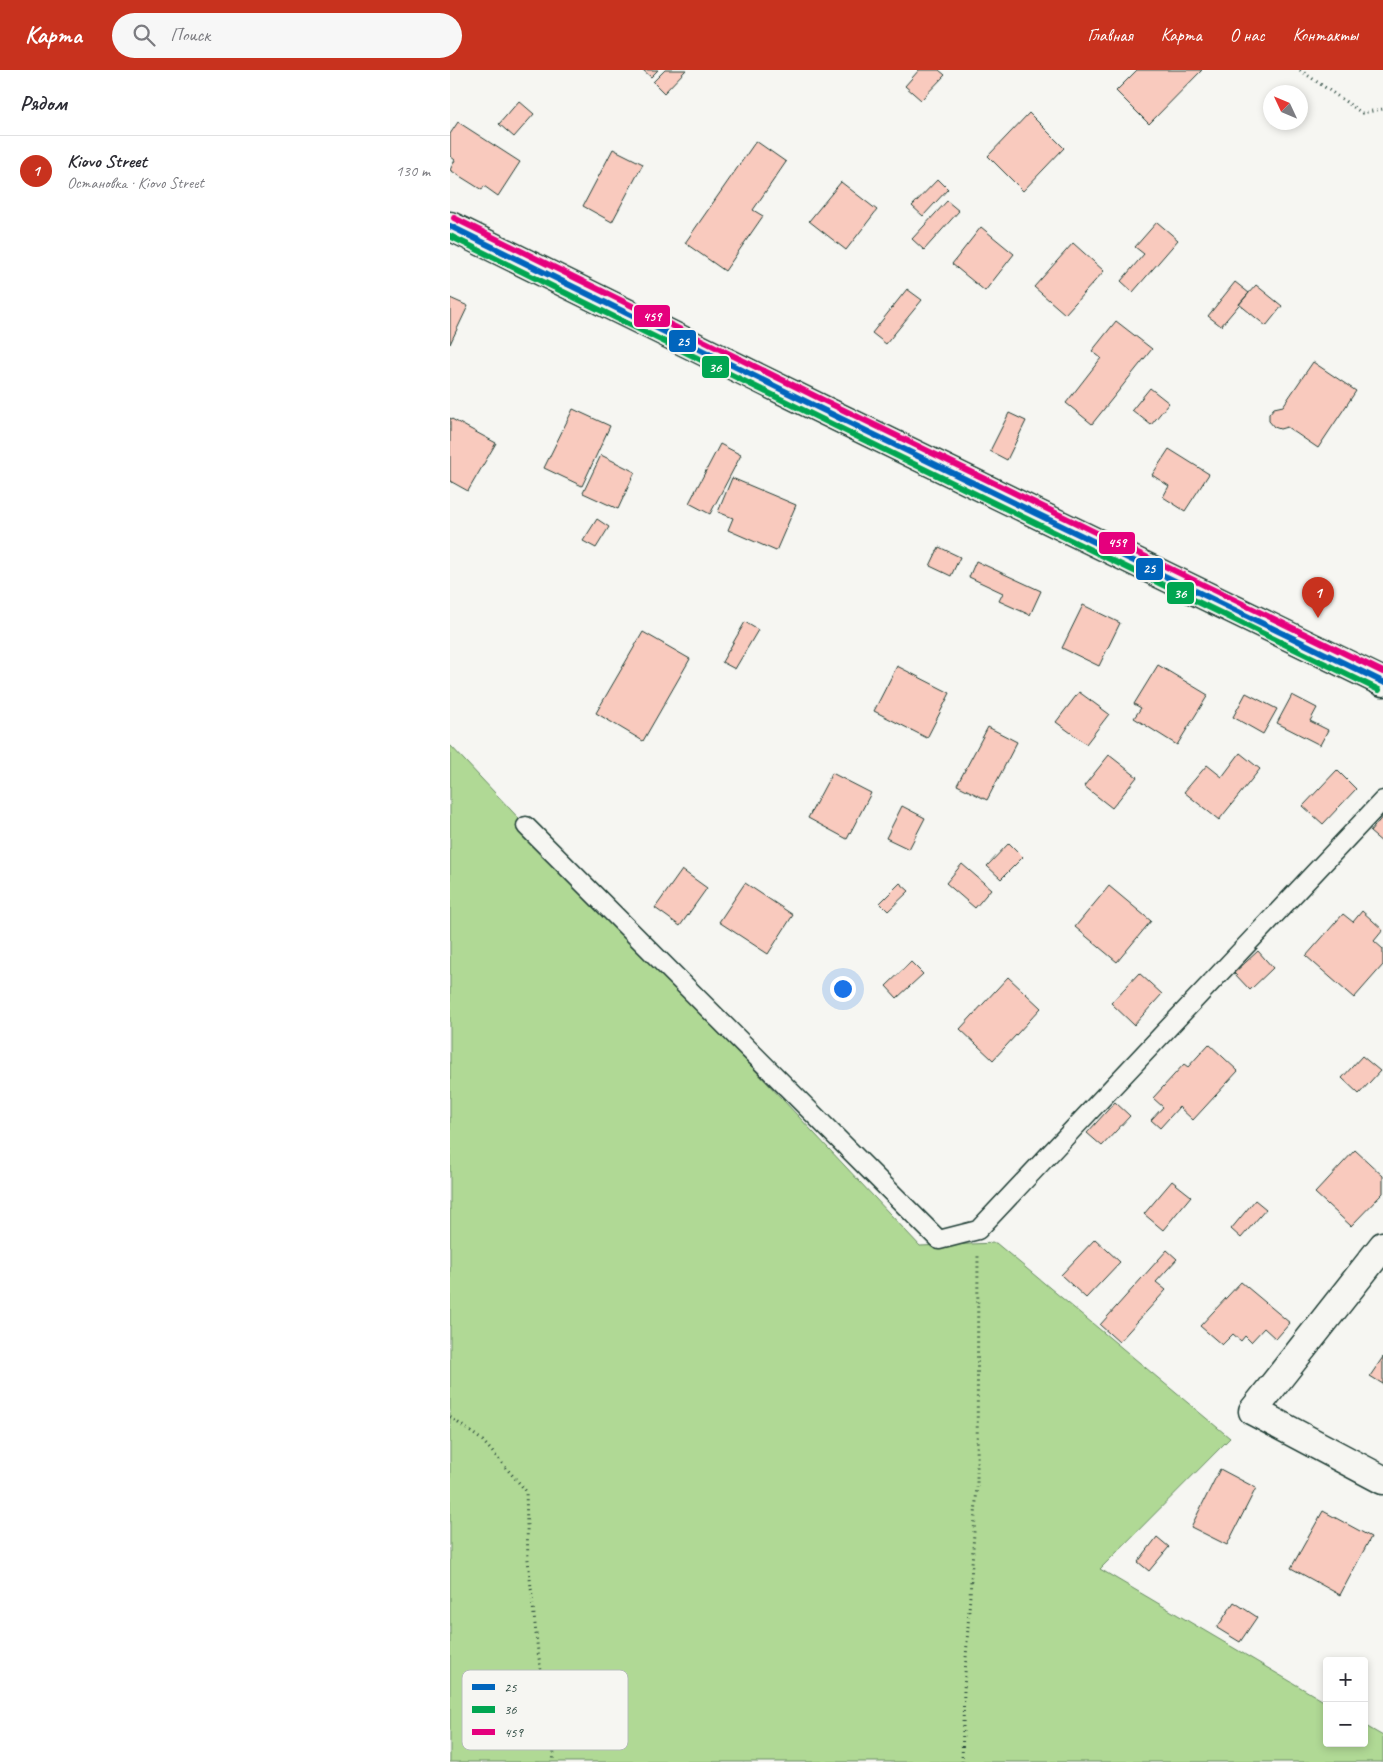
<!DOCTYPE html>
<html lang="ru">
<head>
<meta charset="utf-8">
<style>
  body { margin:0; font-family:Caveat,sans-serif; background:#f7f7f7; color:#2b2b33 }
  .controls { position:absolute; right:15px; bottom:15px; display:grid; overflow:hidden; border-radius:5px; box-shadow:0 2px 8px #0003 }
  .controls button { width:45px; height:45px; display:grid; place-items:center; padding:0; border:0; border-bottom:1px solid #e1e1e2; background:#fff; color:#2b2b33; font:25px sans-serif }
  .compass { position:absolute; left:813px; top:15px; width:45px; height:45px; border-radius:50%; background:#fff; box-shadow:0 2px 8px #0003; rotate:314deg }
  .you { position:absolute; left:392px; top:918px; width:18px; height:18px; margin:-12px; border:4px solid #fff; border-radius:50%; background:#1a73e8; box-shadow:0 0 0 8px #1a73e833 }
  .badge { display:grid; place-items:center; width:32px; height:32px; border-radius:50%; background:#c8321e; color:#fff; font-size:16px; font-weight:700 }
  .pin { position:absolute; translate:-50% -41px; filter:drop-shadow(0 1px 2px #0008) }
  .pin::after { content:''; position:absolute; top:26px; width:18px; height:15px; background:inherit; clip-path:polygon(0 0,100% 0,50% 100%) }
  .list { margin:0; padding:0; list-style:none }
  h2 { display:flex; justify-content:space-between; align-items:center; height:65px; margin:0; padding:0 20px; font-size:21px }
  h2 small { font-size:16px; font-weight:400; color:#7c7c81 }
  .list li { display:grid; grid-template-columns:32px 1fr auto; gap:15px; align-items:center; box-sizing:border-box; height:70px; padding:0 20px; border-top:1px solid #e1e1e2 }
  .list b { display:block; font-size:19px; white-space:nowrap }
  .list p { margin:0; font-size:16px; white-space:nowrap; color:#7c7c81 }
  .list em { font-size:16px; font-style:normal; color:#7c7c81 }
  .icon { flex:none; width:28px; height:28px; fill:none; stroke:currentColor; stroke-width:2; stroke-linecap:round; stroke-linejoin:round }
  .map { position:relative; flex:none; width:933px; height:1692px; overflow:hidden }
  header { display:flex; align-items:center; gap:30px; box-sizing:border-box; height:70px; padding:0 25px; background:#c8321e; color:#fff }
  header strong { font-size:24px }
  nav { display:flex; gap:28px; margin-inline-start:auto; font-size:18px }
  .search { width:350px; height:45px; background:#f7f7f7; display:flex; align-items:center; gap:12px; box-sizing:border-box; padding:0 18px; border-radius:28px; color:#7c7c81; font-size:19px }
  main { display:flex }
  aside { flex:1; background:#fff }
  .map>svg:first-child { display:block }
  .green { fill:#b0d995; stroke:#688b64 }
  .building { fill:#f9cabe; stroke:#1f3d34 }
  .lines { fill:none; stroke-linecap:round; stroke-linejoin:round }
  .service-casing { stroke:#1f3d34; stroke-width:21 }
  .minor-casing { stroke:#1f3d34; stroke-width:31 }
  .secondary-casing { stroke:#1f3d34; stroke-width:31 }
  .path { stroke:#1f3d34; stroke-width:3; stroke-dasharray:1 4; stroke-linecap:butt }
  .service { stroke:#f6f6f2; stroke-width:18 }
  .minor { stroke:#f6f6f2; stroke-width:28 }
  .secondary { stroke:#f6f6f2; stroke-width:28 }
  .bus-1-casing { stroke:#f6f6f2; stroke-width:10 }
  .bus-2-casing { stroke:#f6f6f2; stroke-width:10 }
  .bus-3-casing { stroke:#f6f6f2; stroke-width:10 }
  .bus-1 { stroke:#0065bd; stroke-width:6 }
  .bus-2 { stroke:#00a651; stroke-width:6 }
  .bus-3 { stroke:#e5007d; stroke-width:6 }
  .key { fill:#f6f6f2; stroke:#b6beb9; stroke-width:1 }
  .key-label { font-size:14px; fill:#1f3d34 }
  .line-badge { stroke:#f6f6f2; stroke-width:2 }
  .badge-label { font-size:14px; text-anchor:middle; font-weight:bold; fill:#fff }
</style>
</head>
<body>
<header>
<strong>Карта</strong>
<div class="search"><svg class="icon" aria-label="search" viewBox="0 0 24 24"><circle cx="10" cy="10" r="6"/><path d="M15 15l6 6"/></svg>Поиск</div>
<nav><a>Главная</a><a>Карта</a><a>О нас</a><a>Контакты</a></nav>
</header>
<main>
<aside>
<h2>Рядом<small></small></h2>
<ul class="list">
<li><span class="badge">1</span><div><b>Kiovo Street</b><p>Остановка · Kiovo Street</p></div><em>130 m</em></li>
</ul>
</aside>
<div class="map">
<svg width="933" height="1692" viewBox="0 0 933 1692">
  <rect width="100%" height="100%" fill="#f6f6f2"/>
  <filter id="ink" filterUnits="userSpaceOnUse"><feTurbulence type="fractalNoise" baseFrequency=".02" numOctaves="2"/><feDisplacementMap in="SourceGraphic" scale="10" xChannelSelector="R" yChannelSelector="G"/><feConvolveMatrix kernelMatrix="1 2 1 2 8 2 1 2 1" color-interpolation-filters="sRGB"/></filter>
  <g filter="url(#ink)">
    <path class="green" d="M0,675L470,1176L546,1173L780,1368L650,1499L877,1633V1673H914V1655L933,1666V1692H0Z"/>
    <path class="building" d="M193,0H208L201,7Z
      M215,0H236L214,23L203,12Z
      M469,0H489L495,5L471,30L455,16Z
      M687,0H752L699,54L666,21Z
      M69,31L84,44L64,67L49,54Z
      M579,43L614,78L573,121L538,86Z
      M8,52L70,92L48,126L34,116L32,120L0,100L5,90L0,86V64Z
      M306,71L336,92L303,140L313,146L275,201L235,173Z
      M163,79L193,94L162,152L133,136Z
      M488,109L498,119L473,146L462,136Z
      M391,112L427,140L396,180L359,151Z
      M497,131L509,141L474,180L462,169Z
      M707,152L728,170L683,222L671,211L694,184L685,177Z
      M531,157L564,184L535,221L502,194Z
      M623,173L654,201L615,244L584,217Z
      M785,212L799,223L771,256L758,246Z
      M806,215L832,236L816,256L789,234Z
      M457,219L472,230L436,274L422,263Z
      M0,228L18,236L0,274Z
      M666,251L702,279L642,354L616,333L651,288L642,281Z
      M863,292L906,321L868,378L837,357L830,359L824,357L819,351V344L824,338L833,336Z
      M700,318L719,333L701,355L682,340Z
      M123,339L160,356L132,416L94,398Z
      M559,343L576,351L557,390L540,381Z
      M0,348L46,373L18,421L0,411Z
      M270,374L291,385L260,444L239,433Z
      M719,379L759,404L735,441L713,427L719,416L702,405Z
      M151,385L185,402L168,439L133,423Z
      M282,408L346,435L326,481L278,460L283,448L268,442Z
      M147,449L159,457L146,478L133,471Z
      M489,477L510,487L501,506L480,496Z
      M526,491L591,521L580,545L549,531L553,523L519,507Z
      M633,535L670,553L649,596L612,578Z
      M295,552L308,560L285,599L272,592Z
      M193,562L240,589L193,671L146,643Z
      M708,595L758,625L727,675L684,648L691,638L684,634Z
      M447,596L500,623L477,668L424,641Z
      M629,622L659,644L636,674L606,652Z
      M796,623L827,639L813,664L783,647Z
      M842,625L867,638L860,651L878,660L870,675L827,653Z
      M538,657L567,672L537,730L507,715Z
      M790,683L810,699L769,750L734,722L757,695L772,707Z
      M659,685L687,707L662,738L634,716Z
      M887,700L906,719L873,754L853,736Z
      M382,703L421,723L397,769L358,748Z
      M452,736L475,748L459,779L436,768Z
      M933,746V773L920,762Z
      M559,773L573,787L551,809L537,796Z
      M512,794L541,819L525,838L496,813Z
      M232,800L257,818L230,856L205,838Z
      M295,813L343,845L318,884L269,852Z
      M450,813L459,821L438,841L430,833Z
      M659,816L701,851L667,892L625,857Z
      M912,841L933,860L924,871L933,879V895L904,928L856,886L893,844L903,852Z
      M808,881L823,898L800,920L784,903Z
      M461,892L473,904L447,928L436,916Z
      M689,903L712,924L684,955L661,933Z
      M558,907L591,938L543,990L510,959Z
      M759,974L788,1001L743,1050L729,1037L710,1058L701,1050L713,1037L703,1028L734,994L738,997Z
      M912,986L930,1001L909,1024L892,1008Z
      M665,1032L680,1046L652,1076L637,1063Z
      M905,1080L933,1106V1123L901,1156L865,1123Z
      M722,1111L741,1126L713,1160L694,1144Z
      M805,1130L816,1139L791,1168L781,1159Z
      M645,1169L670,1192L636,1228L611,1205Z
      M717,1180L727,1189L706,1212L716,1220L669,1272L650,1255Z
      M791,1212L840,1253L826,1269L814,1258L801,1272L795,1266L791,1271L783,1264L772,1275L750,1256Z
      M933,1287V1314L920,1306Z
      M770,1399L806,1418L777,1475L741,1457Z
      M873,1441L921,1467L890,1525L841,1498Z
      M707,1467L719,1477L699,1501L688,1492Z
      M784,1532L807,1547L790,1572L767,1558Z"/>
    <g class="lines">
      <g class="service-casing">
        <path id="service" d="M76,756L489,1170L528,1160L933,730"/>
      </g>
      <g class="minor-casing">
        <path id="minor" d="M933,1176L803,1341L933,1410"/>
      </g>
      <g class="secondary-casing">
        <path id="secondary" d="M0,156L369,338L933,612"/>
      </g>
      <path class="path" d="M850,0L912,43L933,39
        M0,1347L32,1370L76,1421L78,1490L88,1582L104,1681L103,1692
        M512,1692L514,1620L527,1415L528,1183"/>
      <use href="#service" class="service"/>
      <use href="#minor" class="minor"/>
      <use href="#secondary" class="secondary"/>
      <g class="bus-1-casing">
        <path id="bus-1" d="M0,156L369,338L933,612"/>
      </g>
      <g class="bus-2-casing">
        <path id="bus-2" d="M0,166L365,346L929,620"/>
      </g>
      <g class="bus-3-casing">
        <path id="bus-3" d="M4,148L373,330L933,602"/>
      </g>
      <use href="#bus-1" class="bus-1"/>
      <use href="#bus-2" class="bus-2"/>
      <use href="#bus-3" class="bus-3"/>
    </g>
  </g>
  <rect x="12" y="1600" width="166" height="80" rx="8" class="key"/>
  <rect x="22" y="1614" width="23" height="6" fill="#0065bd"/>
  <rect x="22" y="1636" width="23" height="7" fill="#00a651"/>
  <rect x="22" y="1659" width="23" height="6" fill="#e5007d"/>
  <g class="key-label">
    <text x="54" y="1622">25</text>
    <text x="54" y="1644">36</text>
    <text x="54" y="1667">459</text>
  </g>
  <g class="line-badge">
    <rect x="183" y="234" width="38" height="24" rx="5" fill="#e5007d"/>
    <rect x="218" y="259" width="29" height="24" rx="5" fill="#0065bd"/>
    <rect x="251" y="285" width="29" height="24" rx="5" fill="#00a651"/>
    <rect x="648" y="461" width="38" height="24" rx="5" fill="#e5007d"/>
    <rect x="685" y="487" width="29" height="24" rx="5" fill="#0065bd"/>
    <rect x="716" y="511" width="29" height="24" rx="5" fill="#00a651"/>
  </g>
  <g class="badge-label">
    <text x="202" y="251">459</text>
    <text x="233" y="276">25</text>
    <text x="265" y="302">36</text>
    <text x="667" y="477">459</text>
    <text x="699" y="503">25</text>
    <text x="730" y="528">36</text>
  </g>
</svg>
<div class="controls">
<button>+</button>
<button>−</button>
</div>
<svg class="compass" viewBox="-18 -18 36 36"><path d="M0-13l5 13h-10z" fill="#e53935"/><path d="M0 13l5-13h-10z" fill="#7c7c81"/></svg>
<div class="you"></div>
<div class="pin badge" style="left:868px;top:548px">1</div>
</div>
</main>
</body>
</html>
